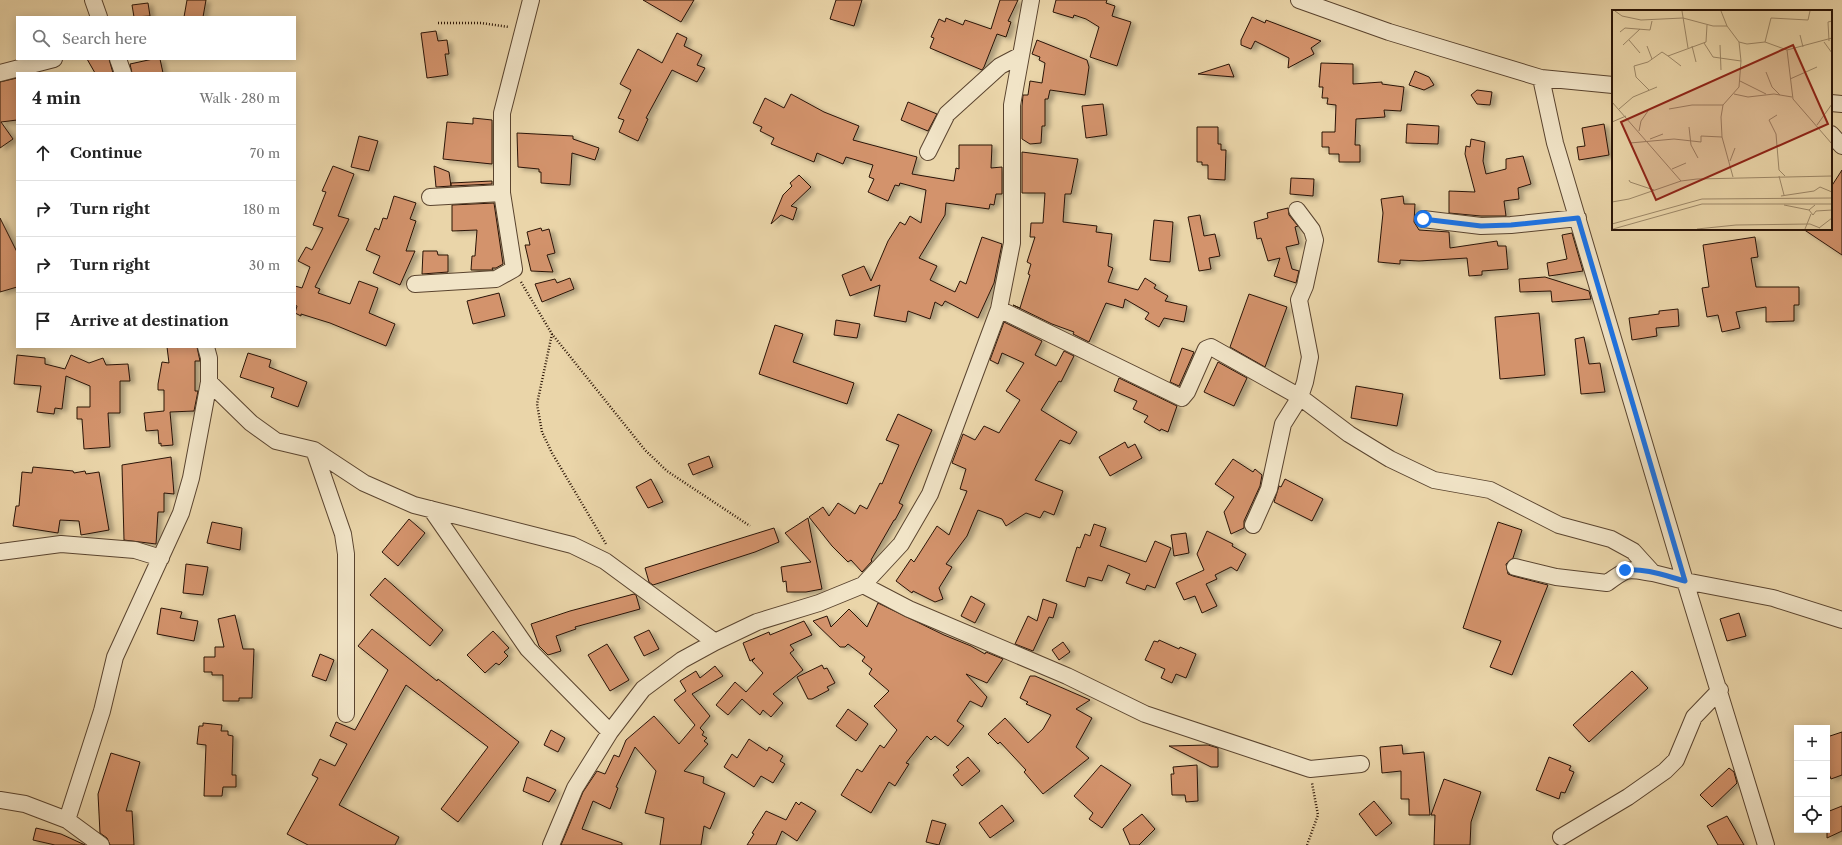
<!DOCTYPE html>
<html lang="en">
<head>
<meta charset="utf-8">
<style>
  body { margin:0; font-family:"Libre Caslon Text",serif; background:#f2f2f2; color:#222 }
  .controls { position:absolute; right:12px; bottom:12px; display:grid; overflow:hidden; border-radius:0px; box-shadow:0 2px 10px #0003 }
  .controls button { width:36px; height:36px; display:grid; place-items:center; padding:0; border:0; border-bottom:1px solid #e0e0e0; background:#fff; color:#222; font:20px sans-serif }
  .stop { position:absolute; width:12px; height:12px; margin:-9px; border:3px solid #1a73e8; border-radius:50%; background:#fff }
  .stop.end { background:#1a73e8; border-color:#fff; box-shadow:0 1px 4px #0008 }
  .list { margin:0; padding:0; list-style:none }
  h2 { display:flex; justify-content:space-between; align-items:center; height:52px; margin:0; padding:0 16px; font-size:17px }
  h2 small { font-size:13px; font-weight:400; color:#767676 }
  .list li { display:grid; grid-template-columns:26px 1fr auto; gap:12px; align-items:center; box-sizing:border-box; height:56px; padding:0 16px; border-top:1px solid #e0e0e0 }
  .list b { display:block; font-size:15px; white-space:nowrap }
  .list em { font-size:13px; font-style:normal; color:#767676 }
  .icon { flex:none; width:22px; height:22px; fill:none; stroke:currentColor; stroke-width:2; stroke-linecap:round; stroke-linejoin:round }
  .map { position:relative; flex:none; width:1842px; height:845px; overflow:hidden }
  .search { position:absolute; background:#fff; box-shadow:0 2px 10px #0003; left:16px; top:16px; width:280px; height:44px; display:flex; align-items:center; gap:10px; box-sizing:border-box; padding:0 14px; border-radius:0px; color:#767676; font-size:15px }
  .panel { position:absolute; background:#fff; box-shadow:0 2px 10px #0003; left:16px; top:72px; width:280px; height:276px; border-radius:0px }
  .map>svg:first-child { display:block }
  .building { fill:#d3936c; stroke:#2a1406; filter:url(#shadow) }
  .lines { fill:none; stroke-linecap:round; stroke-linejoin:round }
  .street-casing { stroke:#5a442f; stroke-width:18 }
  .path { stroke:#2a1406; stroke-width:2.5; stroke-dasharray:1 2; stroke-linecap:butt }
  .street { stroke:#f1e4c7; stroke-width:16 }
  .route { stroke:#1a73e8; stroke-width:5 }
  .inset-road { fill:none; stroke:#9d8868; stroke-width:1 }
  .view { fill:#8f2418; fill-opacity:0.15; stroke:#8f2418; stroke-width:2 }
  .inset-edge { fill:none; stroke:#2a1406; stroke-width:2 }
</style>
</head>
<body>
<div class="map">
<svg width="1842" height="845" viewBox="0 0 1842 845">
  <defs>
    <filter id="shadow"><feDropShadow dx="4.5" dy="2.5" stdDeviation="2" flood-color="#0004"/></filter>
  </defs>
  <rect width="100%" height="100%" fill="#ead5a9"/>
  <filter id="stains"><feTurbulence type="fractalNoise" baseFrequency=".005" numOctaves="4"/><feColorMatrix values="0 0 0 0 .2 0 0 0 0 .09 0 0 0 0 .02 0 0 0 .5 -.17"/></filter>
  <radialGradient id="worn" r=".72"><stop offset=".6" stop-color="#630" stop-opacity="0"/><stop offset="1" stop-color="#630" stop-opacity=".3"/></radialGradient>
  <path class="building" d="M187,0H206L203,17H184Z
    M643,0H694L681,22Z
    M836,0H862L854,26L830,19Z
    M1000,0H1018L1008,21L1011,22L1006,37L997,34L984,67L982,70L930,48L934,38L931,37L939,19L945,22L946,18L963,25L965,20L991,29Z
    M1056,0H1107L1106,3L1115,6L1112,16L1131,22L1117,66L1090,57L1099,27L1086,19L1074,15L1073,18L1053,12Z
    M148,3L150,16L134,17L132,5Z
    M1252,17L1265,23L1266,20L1321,41L1311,48L1314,54L1288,68L1289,58L1255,41L1251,49L1241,45V40Z
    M436,31L438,41L447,40L449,54H445L448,75L427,78L421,33Z
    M677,33L687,38L684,46L702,55L697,65L705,68L697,82L672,70L646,118L648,119L638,141L619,132L624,120L618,118L631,90L620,84L638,49L662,63Z
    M1037,40L1087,60L1089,67L1085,95L1050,90L1048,99H1045V126H1042L1041,143L1030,144L1022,139V106L1023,95H1028L1030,81L1042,83L1045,63L1039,60L1040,57L1032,54Z
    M87,59H109L113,73H95Z
    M153,59H160L163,73H132L130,64Z
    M1321,63L1353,64V84L1382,82V84L1404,87L1401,111L1384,110L1385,117L1356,119L1355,145H1360V162H1339V154H1329V147H1322V132H1335L1336,105L1327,104L1328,98H1322L1323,87H1319Z
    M1229,64L1234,77L1198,74Z
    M1415,71L1429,77L1434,85L1424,90L1409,85Z
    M17,78V120L1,122L13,139L0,148V82Z
    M1477,90L1492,92L1490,105L1477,104L1471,95Z
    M791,94L824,112L859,126L853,140L917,157L912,174L954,181L956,168L959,169V145H992L991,168L1002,167V194H996L994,205L990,204L989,209L946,203L945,215L919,258L937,266L930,280L955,292L960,281L966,284L982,237L1002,244L994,283L978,318L945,301L942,306L935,302L930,319L908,311L906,322L874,316L880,285L850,296L842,275L864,266L871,281L888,241L900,222L905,225L910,216L921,223L926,190L900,183L899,186L895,185L888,201L868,192L874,179L869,177L873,165L846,157L843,164L817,153L814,162L771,144L774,138L760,131L762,127L753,123L765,98L784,108Z
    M908,102L937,114L928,131L901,120Z
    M1103,104L1107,135L1086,138L1082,106Z
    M473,118L492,120V164L443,159L447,122L473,124Z
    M1407,124L1439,126L1438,144L1406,143Z
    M1604,124L1609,155L1579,160L1577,147L1585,146L1582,128Z
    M1197,127H1218V144H1221V150H1226L1225,180L1208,179V165H1202V162H1197Z
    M517,133L573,136V139L599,148L595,160L572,153L570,185L541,183V172H539V169L518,167Z
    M359,136L378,141L369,171L351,167Z
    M1471,139L1485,142L1483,161L1486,174L1506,169V159L1523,156L1531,184L1518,188L1519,199L1504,201L1506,216H1481L1449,213V191L1475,192L1465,154L1466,146L1470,147Z
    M1022,152L1078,159L1071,194H1065L1063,222L1097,226L1096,232L1112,234L1108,266L1113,268L1108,282L1138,290L1145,278L1156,285L1154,288L1168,296L1165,301L1187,306L1184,322L1164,318L1159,327L1145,319L1149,313L1125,299L1123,308L1106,303L1089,342L1073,334L1074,332L1052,324L1013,305L1020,308L1030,275L1028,274L1031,264L1027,262L1035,237H1030L1031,223H1043L1045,193H1022Z
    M333,166L354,174L338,216L349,219L315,287L320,289L318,293L350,304L359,281L378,288L369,313L395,324L386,346L330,323L301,314V316L295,313L297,306L295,305V286L302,288L310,267L298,261L306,247L312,250L323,228L313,225L326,192L322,191Z
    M434,166L449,172L451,186L436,187Z
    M1842,170V255L1803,229H1831V187Z
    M799,175L811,187L791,206L797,208L793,220L781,215L771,224L783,195L792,186L790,183Z
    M1291,178L1314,179L1313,196L1290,194Z
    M492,181V184L451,186V183Z
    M394,196L416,203L410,219L416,221L406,251H415L400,285L373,273L380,256L366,250L375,228L379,230L383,218L387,219Z
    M1403,196L1404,204H1415L1414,222L1419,230L1449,232L1450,248L1497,241L1498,246H1506L1508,269L1482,271V275L1469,276L1467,258L1419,261L1400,260V264L1378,262L1383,213L1381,199Z
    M494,203L503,264L496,268H492L493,270H471L472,256H475L477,230L452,231V205Z
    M1288,208L1289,215L1298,226L1295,227L1299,244L1286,247L1292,269L1299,271L1296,283L1274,276L1280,258L1268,261L1261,238L1257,239L1254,222L1268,218L1267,213Z
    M1200,215L1204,236L1215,234L1220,256L1209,258L1211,269L1199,271L1188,217Z
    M0,218L17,252V287L0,292Z
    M1154,220L1173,222L1170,262L1150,260Z
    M541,228L542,231L549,229L555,253L547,255L553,272L531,271L525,245H530L527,232Z
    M1572,233L1583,271L1549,276L1547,263L1567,259L1562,235Z
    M1755,237L1758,257L1751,258L1756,287H1799V305H1794V321L1766,322V307L1736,312L1740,328L1722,332L1718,315L1707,317L1702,288L1709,287L1703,245Z
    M423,251H437L438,255H448V272L422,274Z
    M1545,277L1589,291L1591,299L1552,302L1551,291L1520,292L1519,279Z
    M570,278L574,289L542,302L535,284L555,279L557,283Z
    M499,293L505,316L473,324L467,301Z
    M1249,294L1287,307L1265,367L1230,347Z
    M1678,309L1679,326L1656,328L1657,336L1632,340L1629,318L1659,314V311Z
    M1539,313L1545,375L1500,379L1495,317Z
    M836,320L860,324L857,338L834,335Z
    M1004,322L1042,341L1035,355L1056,366L1064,351L1074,356L1061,382L1059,381L1041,410L1077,432L1070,444L1060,440L1035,480L1063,491L1054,515L1044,511L1040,518L1026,513L1006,526L1002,519L978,510L967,536L946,564L952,567L939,588L943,599L935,602L913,591L912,593L896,581L911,559L914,562L937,526L949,535L967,491L960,489L966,469L952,463L963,434L975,440L984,426L999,433L1020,400L1006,391L1024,363L1002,353L998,364L990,360Z
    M775,325L803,334L793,362L854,383L847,404L759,374Z
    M1584,337L1589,364L1600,363L1605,392L1581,394L1575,339Z
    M167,347H197L200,361H195V391H198L194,411L170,412L173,445L161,446V443L159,444L158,430L146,431L144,413L164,411V390H158V384L162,362L169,363Z
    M1182,348L1194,352L1179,386L1170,382Z
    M248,353L271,360L269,367L307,382L298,407L271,397L274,388L240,377Z
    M17,355L45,358V364L65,369L71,355L89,363L103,358L106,365L128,364L130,381H120V413H108L110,447L84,449L82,419H77V407H90V386L66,376L62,409L55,408L54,414L37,412L41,386L14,384Z
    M1218,362L1247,378L1234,406L1204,392Z
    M1119,378L1177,406L1168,432L1161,429L1160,431L1144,422L1148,416L1133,409L1137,401L1114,391Z
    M1356,386L1403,394L1397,426L1351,418Z
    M898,414L932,430L899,503L903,505L895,520H894L871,560L872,561L862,572L851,560L848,562L832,546L809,517L823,507L829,516L838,503L855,514L860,505L867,509L880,483L882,484L899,445L886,440Z
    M1125,442L1128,448L1135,444L1142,458L1110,476L1099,457Z
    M709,456L713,467L693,475L688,464Z
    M171,457L174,494L164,493V512H158L156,544L124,540L122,465Z
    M1233,459L1253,472L1255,469L1262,475L1260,486L1244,521V528L1231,534L1224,512L1234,497L1215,484Z
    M33,467L73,471L74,473L85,471L86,474L99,472L109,530L81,535L79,521L60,520L58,533L13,526L16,506H19L22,472L32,473Z
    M651,479L663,502L648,508L636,487Z
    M1285,479L1323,499L1312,521L1274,502L1279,486L1281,487Z
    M808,518L822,589L806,592H787L786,581L783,582L781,567L811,562L785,533Z
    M409,519L425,533L398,566L382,552Z
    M212,522L242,528L240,550L207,543Z
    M1498,522L1522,530L1513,558L1506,564L1508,574L1513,576L1548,585L1512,675L1490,667L1501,641L1463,628Z
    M1094,524L1106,528L1100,546L1146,562L1155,541L1171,548L1155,588L1147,585L1145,590L1126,583L1130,574L1108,565L1102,581L1088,577L1085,587L1066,581L1077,547L1080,548L1085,534L1090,536Z
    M774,528L779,542L755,552L653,585L649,582L645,568Z
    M1207,531L1233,544L1232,546L1246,554L1237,571L1231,567L1215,575L1217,579L1206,584L1217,606L1202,613L1195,596L1184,600L1176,583L1204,570L1197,554Z
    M1186,533L1189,553L1174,556L1171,535Z
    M186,564L208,567L203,595L183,593Z
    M385,578L443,630L430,646L370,595Z
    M634,594L636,595L640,609L575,627L576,629L556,636L561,651L548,655L539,646L531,624L570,611Z
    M971,596L985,604L975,623L961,616Z
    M1043,599L1057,604L1053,618L1049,617L1033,651L1015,644L1028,616L1037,621Z
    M878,603L944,635L971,646L985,654L986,652L1003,659L987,683L966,674L987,697L982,707L970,701L957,721L964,726L948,746L935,736L931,740L927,736L906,763L909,764L895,786L889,782L871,813L841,795L857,769L862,772L880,745L884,748L897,730L874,706L889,691L869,674L872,669L862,661L865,657L848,644L845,647H840L813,621L827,616L831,627L849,609L867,627Z
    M161,608L182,612L180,618L198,621L194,641L157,634Z
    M1739,613L1746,636L1727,641L1720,619Z
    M235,615L243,649H254L252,698H239V701H223V675H212V672H204V657H215V647H224L218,619Z
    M804,621L812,635L790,645L794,650L790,653L803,670L773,694L783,703L771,717L763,710L760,715L742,699L728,715L716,705L735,682L746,692L763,673L752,661L755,658L750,661L743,643L769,632L770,635Z
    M372,629L437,681L438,679L519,742L458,822L441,809L488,747L406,685L339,805L399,837L395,845H308L287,834L318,778L312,775L320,759L335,766L347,744L330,736L336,722L355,730L388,670L358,646Z
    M649,630L659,649L644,656L634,637Z
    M493,631L509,648L504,652L508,656L499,665L496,663L485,673L467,655Z
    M1159,640L1179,649L1180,647L1196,654L1186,678L1176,674L1172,683L1161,678L1165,669L1145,660L1154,641L1158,642Z
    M1063,642L1070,652L1059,660L1052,650Z
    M607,644L629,680L610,691L588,655Z
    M320,654L334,660L326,681L312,676Z
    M822,665L824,669L827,668L835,683L827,687L829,690L812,699H808L797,677Z
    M715,666L723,676L692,694L710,716L700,728L704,732L702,735L707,738L704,741L708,744L684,771L704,777L703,783L725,793L710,829L704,826L701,845H660L664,818L645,813L656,771L635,747L616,787L618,788L610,809L593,801L582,829L622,843V845H561L583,792L597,771L605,774L614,755L619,757L626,740L654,716L679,744L695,725L674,700L686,691L680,681L696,671L700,678Z
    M1632,671L1648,688L1589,742L1573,725Z
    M1030,676H1035L1090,700L1076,709L1092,718L1076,747L1089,758L1043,794L1024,772L1026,770L1000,742L998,744L988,734L1005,718L1028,743L1043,729L1051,715L1026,704L1028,702L1020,698Z
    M848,709L868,724L856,741L836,726Z
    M203,723L222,725L221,731H228V735L233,736L232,775H236V787H223L222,796H204L206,745L197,744L199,726H203Z
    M551,730L565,738L558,752L544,745Z
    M1842,732V775L1831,779L1827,769V737Z
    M749,739L767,751L769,747L783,756L780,761L785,764L773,783L761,776L754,787L724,767L732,754L737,758Z
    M1208,745L1218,748V767H1211L1169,746Z
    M1402,745L1403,754L1424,752L1430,815H1409V799H1401V771L1382,773L1380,747Z
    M111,753L140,762L126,811H132L134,845H110L107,838L100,833L98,794Z
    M968,757L980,771L962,786L953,775L959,770L956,767Z
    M1549,757L1571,766L1569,770L1574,772L1565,793L1561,792L1559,799L1536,790Z
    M1101,765L1131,785L1102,828L1089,819L1093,813L1074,796Z
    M1197,765L1198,801L1186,802L1185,795H1172L1171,774H1174L1173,767Z
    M1729,768L1734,772L1737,783L1712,807L1700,795Z
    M527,777L556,790L549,802L523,791Z
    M1444,779L1481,792L1471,822L1470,845H1434L1435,815H1431Z
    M1374,801L1392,823L1376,836L1359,814Z
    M796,802L799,805L801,802L816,811L797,841L782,831L776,845H747L754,834L752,833L766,811L786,820Z
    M1002,805L1014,821L990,838L979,823Z
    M1842,806V831L1827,838V812Z
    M1142,814L1155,829L1139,845H1130L1123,829Z
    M1727,816L1744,845H1718L1707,826Z
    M932,820L946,824L939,845L926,842Z
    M36,828L61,834L85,845H55L33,840Z"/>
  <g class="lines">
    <g class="street-casing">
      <path id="street" d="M93,0L99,17
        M1299,0L1389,32L1541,78L1613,85
        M118,59L123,73
        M0,73L54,59
        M1541,78L1555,143L1685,581L1766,845
        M1831,103L1842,104
        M1831,134L1842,146
        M928,152L947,114L1000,66L1021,55
        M430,197L502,193
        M1423,219L1481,226L1511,225L1578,218
        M415,284L496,279L514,269L502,193V113L531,0
        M999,309L1182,398L1187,392L1206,349L1211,347L1300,397L1349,434L1390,459L1434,480L1490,490L1559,525L1611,539L1633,551L1653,573L1685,581L1773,598L1842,620
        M209,382L251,423L276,441L314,450L364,483L414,505L572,545L605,561L715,642
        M314,450L343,534L346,554V714
        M431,509L528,649L610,732
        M1253,525L1269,489L1283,424L1300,397L1305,382L1310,357L1299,300L1305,286L1315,240L1312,230L1297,210
        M0,552L61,544L135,550L161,558
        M1515,567L1556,577L1607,583C1629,567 1626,569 1653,573
        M863,585L909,609L1067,676L1145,714L1310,769L1361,764
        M0,800L25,804L67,820L101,845
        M67,820L102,711L115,657L181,513L191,478L209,382V358L206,347
        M1561,837L1628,797L1665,771L1676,760L1694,717L1720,690
        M551,845L575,788L610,732L643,689L682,660L715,642L757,622L819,603L863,585L901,544L930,494L999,309L1012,243V105L1031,0"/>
    </g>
    <path class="path" d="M438,23H481L509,27
      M521,282L552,334L645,450L667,471L750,526
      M552,334L537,404L542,432L552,453L606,544
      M1307,845L1318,815L1312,783"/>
    <use href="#street" class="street"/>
  </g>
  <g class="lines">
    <path class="route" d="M1423,219L1481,226L1511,225L1578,218L1685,581C1666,576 1645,568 1625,570"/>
  </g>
  <g transform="translate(1612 10)">
    <rect width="220" height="220" fill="#ead5a9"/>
    <path class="inset-road" d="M3,1L10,6L29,10L71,8L101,16H115M70,1L76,38M109,1L115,16L127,32L129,51L127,77L111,95L109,107L110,127L121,167M8,22L13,18L38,20L40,11M188,25L191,37M17,30L28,43M217,31L216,12L220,11M127,32L135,34L153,32L175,40L220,28M153,32L159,8L196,10L198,1M212,32L220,43M92,33L101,47L129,51M11,35L28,19M108,35L109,60M35,36L40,49M80,36L84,52M175,40L181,89L220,134M56,46L69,56M154,62L160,77L168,85M178,69L205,57M128,71L154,84M37,80L24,67L22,56L36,52L50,42L56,46L94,32L95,15M122,84L136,87L162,84L180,87M0,92L69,171M7,99L21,87L45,77M57,99L80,95H111M165,105L157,110L164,124L167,160L173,166M0,112L14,106M205,115L220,94M77,117L79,135L86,148M27,121L29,111L36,101M38,129L51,124M18,133L62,129L89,132V126L110,127M118,151L123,138M60,159L74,153M167,166L172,185M17,170L18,172L42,180M169,186L202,181L208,177L220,182M0,192L17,189L69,171L85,169L220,166M172,195L197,200L203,195M197,200L201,205L204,201L220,200M0,214L90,189L220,188M207,218L220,208M1,219L90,194H220M85,219L124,215L198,214L208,218M193,219L199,204"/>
    <path class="view" d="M181,35L216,114L44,190L9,112Z"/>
    <rect width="220" height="220" class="inset-edge"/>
  </g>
  <rect width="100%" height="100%" filter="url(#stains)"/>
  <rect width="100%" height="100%" fill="url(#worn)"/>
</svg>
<div class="controls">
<button>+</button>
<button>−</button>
<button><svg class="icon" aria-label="locate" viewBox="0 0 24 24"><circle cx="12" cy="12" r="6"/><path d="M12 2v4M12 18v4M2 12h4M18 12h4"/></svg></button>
</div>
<div class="stop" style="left:1423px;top:219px"></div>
<div class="stop end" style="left:1625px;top:570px"></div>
<div class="search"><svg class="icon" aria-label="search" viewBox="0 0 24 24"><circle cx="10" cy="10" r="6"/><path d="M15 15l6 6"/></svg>Search here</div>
<section class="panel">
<h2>4 min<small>Walk · 280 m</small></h2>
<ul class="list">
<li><svg class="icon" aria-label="ahead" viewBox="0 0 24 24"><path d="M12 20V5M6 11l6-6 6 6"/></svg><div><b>Continue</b></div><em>70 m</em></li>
<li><svg class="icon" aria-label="right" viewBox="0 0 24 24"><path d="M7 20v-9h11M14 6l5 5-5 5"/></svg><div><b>Turn right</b></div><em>180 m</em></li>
<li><svg class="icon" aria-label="right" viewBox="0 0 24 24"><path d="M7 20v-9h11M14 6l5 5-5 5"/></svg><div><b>Turn right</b></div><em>30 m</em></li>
<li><svg class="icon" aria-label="arrive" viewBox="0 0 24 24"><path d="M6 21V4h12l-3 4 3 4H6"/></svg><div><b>Arrive at destination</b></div></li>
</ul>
</section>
</div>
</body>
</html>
